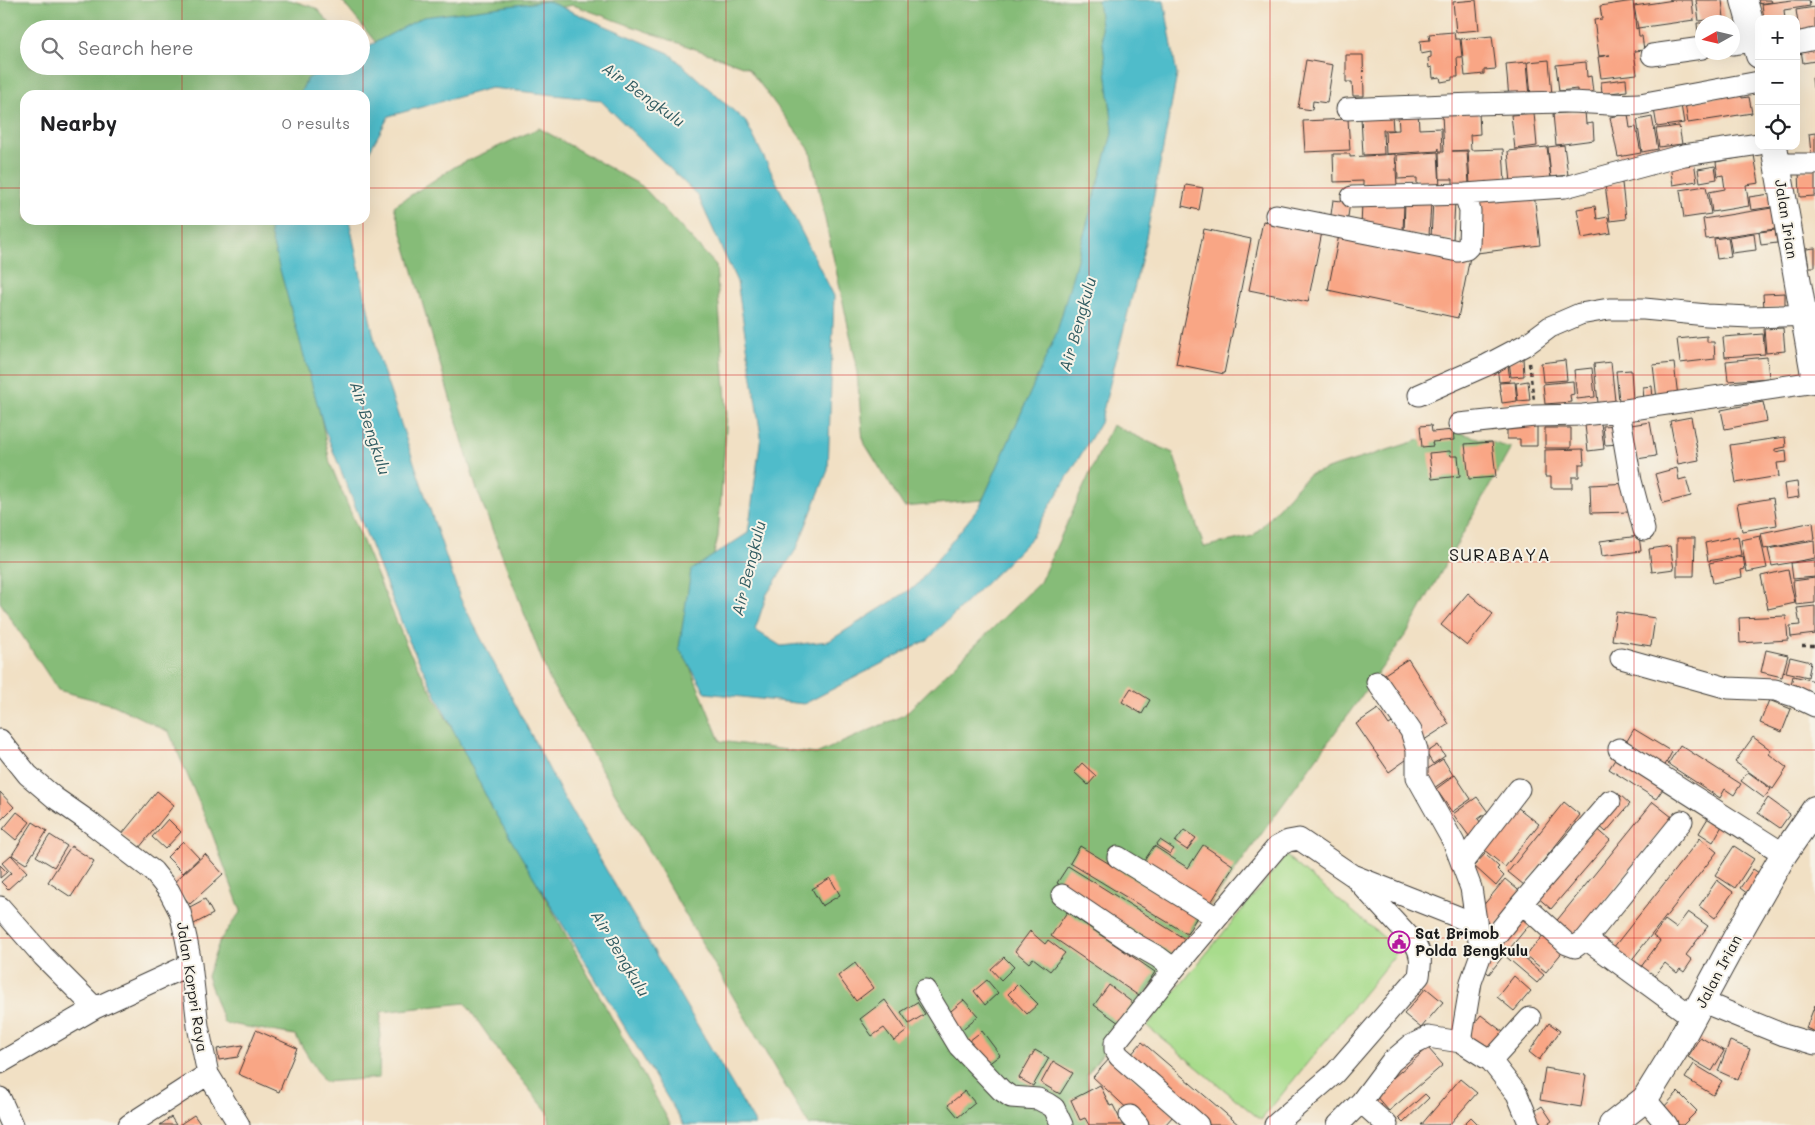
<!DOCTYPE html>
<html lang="en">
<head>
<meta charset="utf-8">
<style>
  body { margin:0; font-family:Mali,sans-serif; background:#f6f6f6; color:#202124 }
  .controls { position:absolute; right:15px; top:15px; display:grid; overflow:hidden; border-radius:10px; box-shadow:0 5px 20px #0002 }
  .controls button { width:45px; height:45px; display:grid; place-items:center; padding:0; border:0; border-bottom:1px solid #e0e0e0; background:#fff; color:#202124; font:25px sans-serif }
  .compass { position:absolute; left:1695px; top:15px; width:45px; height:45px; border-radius:50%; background:#fff; box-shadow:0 5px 20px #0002; rotate:262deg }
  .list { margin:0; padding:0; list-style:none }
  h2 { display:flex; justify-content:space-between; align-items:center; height:65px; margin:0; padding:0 20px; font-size:21px }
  h2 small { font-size:16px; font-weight:400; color:#757577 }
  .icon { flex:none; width:28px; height:28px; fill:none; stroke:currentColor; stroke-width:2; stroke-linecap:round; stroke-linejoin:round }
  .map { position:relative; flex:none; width:1815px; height:1125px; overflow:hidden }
  .search { position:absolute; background:#fff; box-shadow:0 5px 20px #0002; left:20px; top:20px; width:350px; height:55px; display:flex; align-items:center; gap:12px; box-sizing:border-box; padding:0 18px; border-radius:28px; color:#757577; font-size:19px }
  .panel { position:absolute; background:#fff; box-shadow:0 5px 20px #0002; left:20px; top:90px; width:350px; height:135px; border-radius:15px }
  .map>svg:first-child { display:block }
  .green { fill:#a8dc8c; stroke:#627c54 }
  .forest { fill:#86bc78; stroke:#516c4a }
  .water { fill:#50bcca; stroke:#366c73 }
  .building { fill:#f9a685 }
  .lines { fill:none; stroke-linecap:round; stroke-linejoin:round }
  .minor-casing { stroke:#3c3935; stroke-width:23 }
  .major-casing { stroke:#3c3935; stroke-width:28 }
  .path { stroke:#3c3935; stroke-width:2.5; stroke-dasharray:4 4; stroke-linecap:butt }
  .minor { stroke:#fff; stroke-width:21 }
  .major { stroke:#fff; stroke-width:26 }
  .grid { fill:none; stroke:#d62828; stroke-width:1; stroke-opacity:0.55 }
  .labels { text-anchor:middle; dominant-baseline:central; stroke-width:4; stroke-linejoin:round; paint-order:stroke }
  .street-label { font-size:15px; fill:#1c1c1c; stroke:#f7f3e8 }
  .poi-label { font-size:15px; font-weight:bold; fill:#1c1c1c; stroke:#f7f3e8; text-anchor:start }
  .water-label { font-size:16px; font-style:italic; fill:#315c62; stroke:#f7f3e8 }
  .quarter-label { font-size:18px; letter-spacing:1px; fill:#1c1c1c; stroke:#f7f3e8 }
</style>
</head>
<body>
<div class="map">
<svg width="1815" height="1125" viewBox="0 0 1815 1125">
  <rect width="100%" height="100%" fill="#f7f3e8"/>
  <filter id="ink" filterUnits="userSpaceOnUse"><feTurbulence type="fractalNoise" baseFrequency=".02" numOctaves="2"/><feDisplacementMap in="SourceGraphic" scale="10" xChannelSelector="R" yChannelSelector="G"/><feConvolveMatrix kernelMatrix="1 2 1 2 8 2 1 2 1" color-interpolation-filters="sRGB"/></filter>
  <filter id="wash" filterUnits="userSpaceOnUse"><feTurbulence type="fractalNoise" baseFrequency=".0096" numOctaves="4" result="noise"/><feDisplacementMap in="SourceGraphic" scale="20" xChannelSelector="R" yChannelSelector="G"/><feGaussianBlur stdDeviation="1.12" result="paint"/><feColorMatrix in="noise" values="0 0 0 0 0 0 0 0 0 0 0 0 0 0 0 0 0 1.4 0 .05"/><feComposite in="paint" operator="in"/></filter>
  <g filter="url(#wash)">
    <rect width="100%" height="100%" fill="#f1e0c4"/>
    <path class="green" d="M1286,856L1399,950L1261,1120L1147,1026Z"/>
    <path class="forest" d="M0,0H290L316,8L335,29H29V66H361L318,95H25V220H284L283,226L330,463L408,649L671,1125H550L548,1112L505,1060L465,1003L381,1012L379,1078L324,1082L295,1035L224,1023L207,976L220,940L241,911L210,828L169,732L114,705L58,690L0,602Z
      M341,0H1108L1125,82L1082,283L1021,442L982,500L904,507L863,441L856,362L810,150L748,68L573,5L377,44Z
      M539,128L642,186L716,265L727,415L718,537L688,662L720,741L816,754L904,715L1040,582L1112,425L1173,453L1204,547L1253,536L1308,475L1451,430L1511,448L1407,633L1087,1075L1092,1125H809L778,1074L550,681L476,487L394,206L456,166Z"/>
    <path class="water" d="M1098,0H1164L1177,75L1143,253L1100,423L1029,541L929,639L804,704L706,693L679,648L691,570L748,533L761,436L737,282L698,196L600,100L491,88L389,116L365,159V95H299L307,79L330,66H361V50L423,17L547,1L669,53L746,122L834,296L828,470L797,548L767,594L755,630L781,646L829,641L916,586L980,506L1057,332L1113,130Z
      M270,220H349L378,356L460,598L564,798L756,1125H684L493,810L409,641L324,428L270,234Z"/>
    <g id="blocks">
      <path class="building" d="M1476,0L1479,30L1456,32L1453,2Z
        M1674,0H1692L1694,20L1638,28L1634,6Z
        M1696,0H1722L1724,18L1699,21Z
        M1755,0H1771L1772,2L1756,4Z
        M1792,0H1809L1810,6L1784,10L1785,19H1764L1762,4Z
        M1633,1L1636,29L1638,28L1639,36H1642L1644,50L1634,51L1637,74L1601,78L1598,57L1610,55L1599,56L1594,20L1602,19L1600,6Z
        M1815,7V33L1800,36L1796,10Z
        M1724,20L1725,22H1711V21Z
        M1697,23H1702V44H1699Z
        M1454,32L1455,39H1460L1462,57H1457L1458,77H1452V80L1441,82L1440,77L1433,78L1432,67L1429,68L1428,58L1431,57V52L1421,54L1420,41L1430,40L1429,34Z
        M1492,36L1496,69L1484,70V74L1465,76L1461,39Z
        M1815,42V61L1803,63L1800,44Z
        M1346,55H1363L1364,96H1353L1352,82H1346Z
        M1306,60L1333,65L1327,103L1313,101L1312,110L1298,108Z
        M1549,60L1552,95L1531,97L1528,62Z
        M1527,62L1530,97L1509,99L1506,64Z
        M1586,62L1587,77L1591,76L1593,92L1577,93V89L1559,91L1556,65Z
        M1812,78H1815V87L1813,88Z
        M1626,79L1627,91L1602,94L1601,82Z
        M1741,93L1742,98L1749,97L1752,113L1688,123L1685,103Z
        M1681,105L1684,123L1657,127L1654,109Z
        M1418,111L1419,129L1441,128L1442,151H1439V148L1438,151L1386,154L1385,131L1399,130L1398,113Z
        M1585,111L1586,124L1593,123L1594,140L1556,145L1553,114Z
        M1479,112L1480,134L1470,135L1471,150L1503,149L1505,183L1470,185L1468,150L1452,151H1467L1469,184L1453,185V179H1440L1439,152H1444L1442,114Z
        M1534,113L1537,146L1515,149L1511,115Z
        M1628,114L1630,128L1636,127L1641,153L1618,157L1610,117Z
        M1392,115L1393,130H1383L1384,154L1363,155L1361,117Z
        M1652,117L1658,149L1642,152L1637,120Z
        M1348,119L1350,150L1305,152L1303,121Z
        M1679,126L1682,144L1659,147L1656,129Z
        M1815,133V153H1811L1809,134Z
        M1564,145L1568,175L1551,177L1548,147Z
        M1547,147L1551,179L1511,183L1508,151Z
        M1438,152L1440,188L1417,189V178L1398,179L1397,155Z
        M1333,154H1350V157L1395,154L1397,186L1363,188V181L1334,182Z
        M1754,155L1759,183L1746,185L1749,206L1712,212L1709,192L1725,189L1723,175L1718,176L1716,162Z
        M1694,161L1697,181L1673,185L1670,165Z
        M1715,166L1717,179L1700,182L1698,169Z
        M1815,170V196L1800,197L1799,171Z
        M1622,183L1626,219L1610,221L1605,185Z
        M1186,185L1203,188L1199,210L1182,206Z
        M1706,186L1711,214L1684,218L1680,190Z
        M1534,193L1540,245L1477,253L1471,200Z
        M1770,194L1772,207L1751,210L1749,197Z
        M1333,200L1350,202L1347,224L1330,222Z
        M1433,200L1455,201L1453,240L1431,239Z
        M1405,201L1431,203L1429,236L1404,234Z
        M1362,202L1404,203L1403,232L1361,228Z
        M1595,206L1597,219L1608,217L1611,233L1582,238L1577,209Z
        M1772,208L1775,229L1706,239L1703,219Z
        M1263,221L1322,232L1308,302L1249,290Z
        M1204,229L1251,239L1224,374L1176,364Z
        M1340,230L1470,257L1458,318L1328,290Z
        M1775,230L1777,243L1761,245L1759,232Z
        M1754,233L1756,250L1732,253L1729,237Z
        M1728,237L1731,257L1717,259L1714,239Z
        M1815,248V267H1809L1806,249Z
        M1785,293V307L1764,308L1763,294Z
        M1783,328L1785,351L1766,353L1764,329Z
        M1763,334L1765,354L1725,357L1723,337Z
        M1707,336V342H1714L1715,359L1680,363L1677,339Z
        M1767,357L1769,378L1728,381L1726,361Z
        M1523,358L1524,376L1511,377L1509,360Z
        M1565,360L1567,380L1543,382L1541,363Z
        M1611,362L1615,401L1598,403L1594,364Z
        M1674,363L1678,397L1657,399L1653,365Z
        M1508,365L1510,381L1499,382L1497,366Z
        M1592,368L1595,397L1577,399L1574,370Z
        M1631,370L1633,400L1619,401L1616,371Z
        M1528,381L1530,400L1518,401L1516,383Z
        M1573,381L1574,394L1570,395L1571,402L1545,404L1543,384Z
        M1515,382L1517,401L1502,403L1499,383Z
        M1652,386L1653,400L1644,401L1643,387Z
        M1763,402L1767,421L1725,429L1721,410Z
        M1691,417L1699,460L1678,464L1670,421Z
        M1650,422L1656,456L1637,459L1631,425Z
        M1601,423L1604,449L1588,451L1585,425Z
        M1507,424H1537V446H1520V439H1507Z
        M1431,425L1432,432L1453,430L1454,440L1432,442L1433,446L1422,447L1420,426Z
        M1617,425L1619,444L1605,445L1603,426Z
        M1545,428H1571V448H1545Z
        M1785,437L1786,447L1775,449V452L1786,450L1787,462L1777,463L1779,476L1736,483L1730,445Z
        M1492,442L1496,477L1469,479L1465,444Z
        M1583,449L1584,464H1579V477H1572V488H1551V477H1545V450Z
        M1450,451L1451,456H1458L1460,476L1432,479L1429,453Z
        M1677,468L1679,480L1686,478L1691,496L1663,503L1655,474Z
        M1797,482L1799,497L1786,499L1784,484Z
        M1630,483L1631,512L1591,513L1590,485Z
        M1773,498L1777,525L1742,531L1737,504Z
        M1813,522L1815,539L1764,549L1761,533Z
        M1639,536L1641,551L1602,556L1600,541Z
        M1738,536L1741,555L1708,561L1705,543Z
        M1760,536L1767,568L1747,572L1741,540Z
        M1677,538H1695L1694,576H1677Z
        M1814,541L1815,558L1772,566L1768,549Z
        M1670,546L1674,569L1652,572L1649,549Z
        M1743,556L1745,569L1741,570L1742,577L1713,583L1709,563Z
        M1815,560V577L1793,579L1791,563Z
        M1788,570L1795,603L1768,609L1761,576Z
        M1815,578V603L1796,605L1793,581Z
        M1468,593L1493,614L1467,646L1441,625Z
        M1815,606V634L1791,637L1790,626L1800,625L1797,608Z
        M1616,612L1655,618L1651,646L1612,640Z
        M1786,616L1788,640L1740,643L1739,618Z
        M1766,650L1788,655L1782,677L1761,672Z
        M1790,657L1811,662L1808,677L1786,672Z
        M1408,659L1449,724L1421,742L1380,677Z
        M1793,676L1815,681V695L1790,689Z
        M1131,688L1150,700L1142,714L1122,702Z
        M1769,700L1791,709L1782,732L1760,723Z
        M1378,709L1389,725L1397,720L1408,736L1403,740L1413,755L1389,772L1356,724Z
        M1634,729L1672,752L1663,769L1624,746Z
        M1753,737L1771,750L1769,754L1787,768L1773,789L1735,762Z
        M1438,745L1445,756L1433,764L1426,753Z
        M1680,745L1741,784L1734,795L1725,789L1720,798L1668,764Z
        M1619,753L1667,783L1656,799L1609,769Z
        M1443,759L1453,775L1434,788L1423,772Z
        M1082,763L1096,776L1088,785L1074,772Z
        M1748,772L1771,789L1764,798L1741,781Z
        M1455,775L1471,799L1452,812L1436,789Z
        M157,791L174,805L139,848L122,834Z
        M0,792L14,807L0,821Z
        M1620,795L1630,804L1606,832L1596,823Z
        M1477,797L1488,812L1478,819L1486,830L1472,840L1453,814Z
        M1768,798L1790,814L1780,828L1758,813Z
        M1564,802L1580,815L1524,885L1508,872Z
        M1653,802L1672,817L1573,939L1554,924Z
        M1517,807L1539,824L1505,867L1483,849Z
        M17,812L30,822L16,840L3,829Z
        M1708,818L1722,826L1713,842L1699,833Z
        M168,819L181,832L165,849L152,837Z
        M33,822L47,831L26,864L12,855Z
        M1595,827L1610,840L1551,909L1536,896Z
        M1184,830L1196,838L1187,850L1175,842Z
        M50,835L67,846L54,867L36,856Z
        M1700,838L1717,852L1630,962L1613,948Z
        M1160,840L1174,849L1170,854L1156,845Z
        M183,841L199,858L183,873L167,857Z
        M1203,845L1234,866L1208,907L1142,864L1154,846L1188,868Z
        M71,846L94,861L71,897L48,882Z
        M1080,846L1197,917L1187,934L1070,863Z
        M1734,846L1754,859L1735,888L1715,875Z
        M205,854L223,874L190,904L172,884Z
        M1485,854L1499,867L1497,869L1504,876L1496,886L1474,866Z
        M11,855L27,872L8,889L1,882L11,873L2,863Z
        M0,865L7,872L0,878Z
        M1068,866L1185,939L1175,956L1057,883Z
        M1753,869L1765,877L1752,897L1740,888Z
        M830,878L840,895L822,906L812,889Z
        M1505,879L1523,894L1494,928L1477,913Z
        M1717,880L1733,892L1715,918L1699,906Z
        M205,899L213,914L194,924L186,909Z
        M1067,912L1155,972L1139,996L1051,936Z
        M1688,912L1708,926L1686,955L1692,960L1684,972L1680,969L1677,973L1665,963L1651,981L1638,971L1660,941L1653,936L1665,920L1676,928Z
        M1520,917L1529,925L1511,947L1544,975L1537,983L1504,955L1489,974L1480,966Z
        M1030,931L1045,944L1048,940L1065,953L1050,971L1033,958L1029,963L1015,951Z
        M1544,934L1564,950L1546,972L1526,956Z
        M1004,957L1014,967L1001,980L991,969Z
        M855,963L873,988L856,1001L838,976Z
        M1514,976L1531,991L1514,1011L1497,997Z
        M987,980L998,993L985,1005L974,991Z
        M1018,984L1038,1004L1027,1014L1008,994Z
        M1109,985L1133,1003L1119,1023L1094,1005Z
        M1426,988L1443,1002L1421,1028L1404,1014Z
        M885,1000L907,1031L894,1041L884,1028L872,1036L860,1019Z
        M964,1000L978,1016L959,1032L945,1016Z
        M917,1002L925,1014L909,1024L901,1012Z
        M1815,1005V1032L1806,1028Z
        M1481,1015L1503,1032L1486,1054L1464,1036Z
        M1549,1023L1560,1031L1539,1060L1529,1052Z
        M256,1030L297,1048L279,1092L238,1074Z
        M982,1031L1000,1055L983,1068L965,1044Z
        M1700,1037L1724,1051L1712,1071L1688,1057Z
        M1730,1041L1750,1049L1738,1080L1718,1071Z
        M1142,1042L1239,1125H1210L1130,1056Z
        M243,1045L238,1057L219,1060L217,1049Z
        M1428,1048L1443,1065L1389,1111L1374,1094Z
        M1035,1050L1049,1058L1033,1086L1019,1078Z
        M1111,1057L1174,1115L1165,1125H1145L1093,1077Z
        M1053,1061L1073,1073L1060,1094L1041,1083Z
        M1694,1064L1722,1081L1713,1095L1685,1078Z
        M1545,1068L1586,1075L1581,1107L1540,1100Z
        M1460,1079L1477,1093L1449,1125H1421Z
        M1100,1085L1110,1106L1113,1105L1123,1125H1089L1085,1118L1080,1120L1071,1100Z
        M965,1091L975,1103L958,1117L948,1105Z
        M1678,1092L1697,1111L1683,1125H1679L1662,1109Z
        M1425,1094L1429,1098L1403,1123L1398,1118Z
        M1542,1106L1552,1121L1546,1125H1537L1529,1115Z
        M194,1115L201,1125H179Z
        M171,1117L176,1125H160Z
        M1471,1117L1479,1125H1463Z"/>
    </g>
  </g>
  <g filter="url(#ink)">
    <use href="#blocks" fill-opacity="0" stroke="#3c3935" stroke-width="1"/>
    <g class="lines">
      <g class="minor-casing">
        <path id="minor" d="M1796,43L1815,39
          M1732,44L1754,41
          M1652,55L1702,48
          M1347,109C1420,106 1492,103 1564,102C1590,102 1615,106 1640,104L1759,82
          M1778,164H1815
          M1352,197L1465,194L1565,187L1684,155L1759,144
          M1276,215L1458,251L1466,249L1469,246L1470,211L1465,194
          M1419,395L1487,365L1527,344L1550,327L1580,314L1609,309H1644L1707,315L1750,317L1815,315
          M1619,411L1631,481L1644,530
          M1459,424L1535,416L1583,415L1619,411L1815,382
          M1621,658L1728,688L1775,690L1794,696L1815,706
          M1377,682L1411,731L1417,750V777L1454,843L1471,888L1481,954L1471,982L1461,1042
          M0,740L28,775L55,798L88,821L153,871L169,891L180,912L186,938L191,964L198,1026L208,1074L239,1125
          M1619,749L1784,854
          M1118,857L1217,918
          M1462,863L1519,789
          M1062,895L1133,943L1158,957L1174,969
          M1522,903L1567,944L1575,947L1586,939L1682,821
          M0,907L43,956L95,1008L191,964
          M1586,939L1694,1018
          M1481,954L1522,903L1610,801
          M925,990L959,1046L1001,1090L1011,1097L1038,1099L1048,1104L1054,1108L1062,1125
          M1703,1002L1784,1035L1815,1044
          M1491,1061L1530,1018
          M0,1063L95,1008
          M0,1098L12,1125
          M1645,1099L1667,1125
          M1361,1102L1387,1125
          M1130,1116L1138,1125
          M129,1125L208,1074
          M1198,1125L1119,1056L1115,1050V1043L1174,969L1277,847L1288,841L1299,839L1352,875L1476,924
          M1275,1125L1335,1073L1419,976C1421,962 1422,954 1414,942L1357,880
          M1338,1125L1361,1102L1391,1062L1410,1046L1428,1037L1461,1042L1491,1061L1517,1094L1530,1125"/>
      </g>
      <g class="major-casing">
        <path id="major" d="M1744,0L1759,55
          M1774,146L1815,380
          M1612,1125L1645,1099L1674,1052L1737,936L1784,854L1815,809"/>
      </g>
      <path class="path" d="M1529,363L1534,400
        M1802,646H1815"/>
      <use href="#minor" class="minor"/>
      <use href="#major" class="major"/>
    </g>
  </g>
  <path class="grid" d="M182,0V29M363,0V95M544,0V1125M726,0V1125M908,0V1125M1089,0V1125M1270,0V1125M1452,0V1125M1634,0V1125M182,66V95M0,188H25M365,188H1815M182,220V1125M363,220V1125M0,375H1815M0,562H1815M0,750H1815M0,938H1815"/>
  <defs>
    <g id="civic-ring" transform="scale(1.125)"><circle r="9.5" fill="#f7f3e8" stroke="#b5179e" stroke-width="1.5"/><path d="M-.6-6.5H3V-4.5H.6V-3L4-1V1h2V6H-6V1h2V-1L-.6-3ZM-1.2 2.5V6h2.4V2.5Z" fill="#b5179e"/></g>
  </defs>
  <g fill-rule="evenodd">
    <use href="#civic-ring" x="1399" y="942"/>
  </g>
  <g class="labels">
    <g class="street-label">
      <text transform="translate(1787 219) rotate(81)">Jalan Irian</text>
      <text transform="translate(1718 971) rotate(-62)">Jalan Irian</text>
      <text transform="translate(193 987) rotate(81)">Jalan Korpri Raya</text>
    </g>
    <g class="poi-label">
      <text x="1415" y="933">Sat Brimob<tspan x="1415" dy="17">Polda Bengkulu</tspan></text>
    </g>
    <g class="water-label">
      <text transform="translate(644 94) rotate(36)">Air Bengkulu</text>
      <text transform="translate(1077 324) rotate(-74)">Air Bengkulu</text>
      <text transform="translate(371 428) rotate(72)">Air Bengkulu</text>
      <text transform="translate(748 568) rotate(-76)">Air Bengkulu</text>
      <text transform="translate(621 953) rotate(59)">Air Bengkulu</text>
    </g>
    <g class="quarter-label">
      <text x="1500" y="554">SURABAYA</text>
    </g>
  </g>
</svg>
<div class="controls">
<button>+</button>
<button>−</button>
<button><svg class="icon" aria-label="locate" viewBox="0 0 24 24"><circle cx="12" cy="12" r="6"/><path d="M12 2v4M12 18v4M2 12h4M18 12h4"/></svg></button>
</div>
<svg class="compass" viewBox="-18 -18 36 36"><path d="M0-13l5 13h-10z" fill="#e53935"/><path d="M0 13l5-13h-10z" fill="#757577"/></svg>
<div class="search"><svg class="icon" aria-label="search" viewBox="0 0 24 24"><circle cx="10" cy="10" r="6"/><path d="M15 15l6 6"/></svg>Search here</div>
<section class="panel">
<h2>Nearby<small>0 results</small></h2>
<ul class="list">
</ul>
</section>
</div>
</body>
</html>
